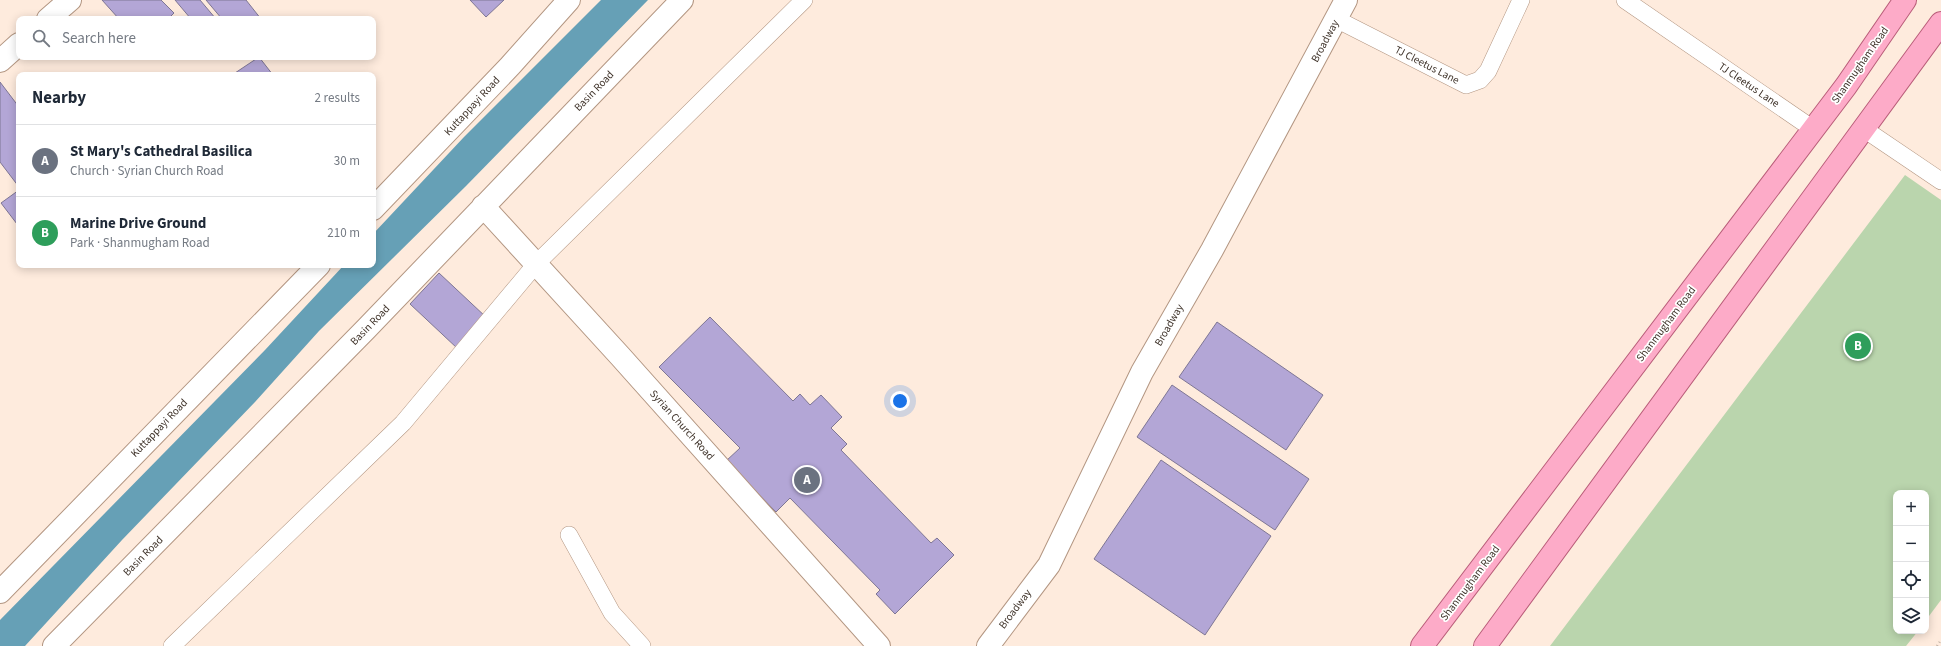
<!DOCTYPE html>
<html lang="en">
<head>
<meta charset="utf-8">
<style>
  body { margin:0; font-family:"Source Sans 3",sans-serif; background:#f6f6f7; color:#1f2937 }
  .controls { position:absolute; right:12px; bottom:12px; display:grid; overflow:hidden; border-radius:8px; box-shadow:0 2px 10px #0003 }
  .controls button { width:36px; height:36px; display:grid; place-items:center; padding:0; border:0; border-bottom:1px solid #e0e1e3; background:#fff; color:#1f2937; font:20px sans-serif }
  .you { position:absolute; left:900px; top:401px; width:14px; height:14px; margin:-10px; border:3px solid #fff; border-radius:50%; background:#1a73e8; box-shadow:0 0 0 6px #1a73e833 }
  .badge { display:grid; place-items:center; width:26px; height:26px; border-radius:50%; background:#74522a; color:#fff; font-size:13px; font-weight:700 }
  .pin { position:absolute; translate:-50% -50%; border:2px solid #fff; box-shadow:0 1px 4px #0006 }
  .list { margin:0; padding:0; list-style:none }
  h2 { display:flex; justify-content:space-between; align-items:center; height:52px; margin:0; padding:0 16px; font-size:17px }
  h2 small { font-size:13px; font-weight:400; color:#747a83 }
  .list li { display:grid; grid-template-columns:26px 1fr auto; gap:12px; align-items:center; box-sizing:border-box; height:72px; padding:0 16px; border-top:1px solid #e0e1e3 }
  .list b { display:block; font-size:15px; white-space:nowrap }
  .list p { margin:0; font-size:13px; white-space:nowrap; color:#747a83 }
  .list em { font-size:13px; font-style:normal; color:#747a83 }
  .icon { flex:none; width:22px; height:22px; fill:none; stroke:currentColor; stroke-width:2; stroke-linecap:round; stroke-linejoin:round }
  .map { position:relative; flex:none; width:1941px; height:646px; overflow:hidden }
  .search { position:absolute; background:#fff; box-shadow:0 2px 10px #0003; left:16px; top:16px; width:360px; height:44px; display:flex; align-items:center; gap:10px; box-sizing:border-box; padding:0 14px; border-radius:8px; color:#747a83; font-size:15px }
  .panel { position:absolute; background:#fff; box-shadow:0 2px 10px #0003; left:16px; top:72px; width:360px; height:196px; border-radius:8px }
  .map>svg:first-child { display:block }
  .green { fill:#bad5ad }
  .water { fill:#66a0b6 }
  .building { fill:#b3a6d6; stroke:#7e7694 }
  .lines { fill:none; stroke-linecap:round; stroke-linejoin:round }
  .lane-casing { stroke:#b39682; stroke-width:18 }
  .street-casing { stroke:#b39682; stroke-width:24 }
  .secondary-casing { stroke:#b39682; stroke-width:24 }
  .primary-casing { stroke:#b95d79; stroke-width:24 }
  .path { stroke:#c1b1a4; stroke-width:2.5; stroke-dasharray:1 3; stroke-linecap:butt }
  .lane { stroke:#fff; stroke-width:17 }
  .street { stroke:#fff; stroke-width:22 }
  .secondary { stroke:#fff; stroke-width:22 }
  .primary { stroke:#fdabc8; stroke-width:22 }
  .labels { text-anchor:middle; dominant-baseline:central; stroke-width:3.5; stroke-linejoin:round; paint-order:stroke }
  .street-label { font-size:11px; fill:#3f332a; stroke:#fff }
</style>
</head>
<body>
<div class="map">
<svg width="1941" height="646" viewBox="0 0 1941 646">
  <rect width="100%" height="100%" fill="#feebdd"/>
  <path class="green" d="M1905,175L1941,200V600L1926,620V493H1896V631H1918L1906,646H1550Z"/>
  <path class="water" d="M601,0H648L466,186L319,331L255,402L122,540L25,646H0V620L265,350L344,265H373V234L464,137Z"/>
  <path class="building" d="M102,0H161L174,13L168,19H119Z
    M175,0H200L216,19H191Z
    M206,0H246L261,19H222Z
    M470,0H504L486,17Z
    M259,57L273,75H232Z
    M0,82L19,107V187L0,162Z
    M19,190V222L17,224L1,203Z
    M439,273L487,318L458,349L410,304Z
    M710,317L793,401L800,394L810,405L821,395L842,417L831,428L847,444L841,450L931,543L937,538L954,555L895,614L876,594L880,590L790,498L776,512L726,461L740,448L659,367Z
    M1217,322L1323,395L1286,450L1179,377Z
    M1172,385L1309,479L1275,530L1137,437Z
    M1161,460L1271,536L1205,635L1094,559Z"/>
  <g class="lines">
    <g class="lane-casing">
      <path id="lane" d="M1625,0L1813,129
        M1336,19L1466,85L1480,80L1488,71L1521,0
        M1864,129L1941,181
        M569,535L612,613L642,646
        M172,646L403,423L536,264L804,0"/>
    </g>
    <g class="street-casing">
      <path id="street" d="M483,206L620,356L879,646
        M373,209L510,66L569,0
        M0,592L319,265
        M54,646L366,329L682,0"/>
    </g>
    <g class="secondary-casing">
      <path id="secondary" d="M48,19L70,0
        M0,61L19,44
        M988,646L1049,565L1142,372L1212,250L1346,0"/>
    </g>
    <g class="primary-casing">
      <path id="primary" d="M1422,646L1846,86L1905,0
        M1485,646L1941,23"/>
    </g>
    <path class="path" d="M1937,646L1941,640"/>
    <use href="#lane" class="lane"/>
    <use href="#street" class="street"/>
    <use href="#secondary" class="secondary"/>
    <use href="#primary" class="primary"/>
  </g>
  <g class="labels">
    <g class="street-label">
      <text transform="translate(1325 41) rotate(-62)">Broadway</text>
      <text transform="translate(1427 65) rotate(27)">TJ Cleetus Lane</text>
      <text transform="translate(1860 65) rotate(-55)">Shanmugham Road</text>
      <text transform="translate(1749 85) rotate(34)">TJ Cleetus Lane</text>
      <text transform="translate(594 91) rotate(-46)">Basin Road</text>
      <text transform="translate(472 106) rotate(-47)">Kuttappayi Road</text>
      <text transform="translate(1666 324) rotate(-53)">Shanmugham Road</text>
      <text transform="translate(370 325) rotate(-46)">Basin Road</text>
      <text transform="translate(1169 325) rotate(-60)">Broadway</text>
      <text transform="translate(682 425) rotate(48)">Syrian Church Road</text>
      <text transform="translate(159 428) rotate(-46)">Kuttappayi Road</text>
      <text transform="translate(143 556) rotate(-45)">Basin Road</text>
      <text transform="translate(1470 583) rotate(-53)">Shanmugham Road</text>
      <text transform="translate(1015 609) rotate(-53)">Broadway</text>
    </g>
  </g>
</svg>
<div class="controls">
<button>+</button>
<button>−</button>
<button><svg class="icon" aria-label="locate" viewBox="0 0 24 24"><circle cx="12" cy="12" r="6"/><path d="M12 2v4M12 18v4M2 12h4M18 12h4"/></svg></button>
<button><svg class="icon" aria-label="layers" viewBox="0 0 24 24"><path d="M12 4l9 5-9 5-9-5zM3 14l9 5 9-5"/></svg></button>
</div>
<div class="you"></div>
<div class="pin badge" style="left:807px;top:480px;background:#6b7280">A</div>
<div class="pin badge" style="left:1858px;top:346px;background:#2e9e5b">B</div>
<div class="search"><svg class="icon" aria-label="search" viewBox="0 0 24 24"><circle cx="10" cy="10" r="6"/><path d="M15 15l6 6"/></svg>Search here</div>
<section class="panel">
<h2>Nearby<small>2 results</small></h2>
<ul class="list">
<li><span class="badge" style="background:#6b7280">A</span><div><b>St Mary's Cathedral Basilica</b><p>Church · Syrian Church Road</p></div><em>30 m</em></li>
<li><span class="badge" style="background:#2e9e5b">B</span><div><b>Marine Drive Ground</b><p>Park · Shanmugham Road</p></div><em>210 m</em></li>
</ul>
</section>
</div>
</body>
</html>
